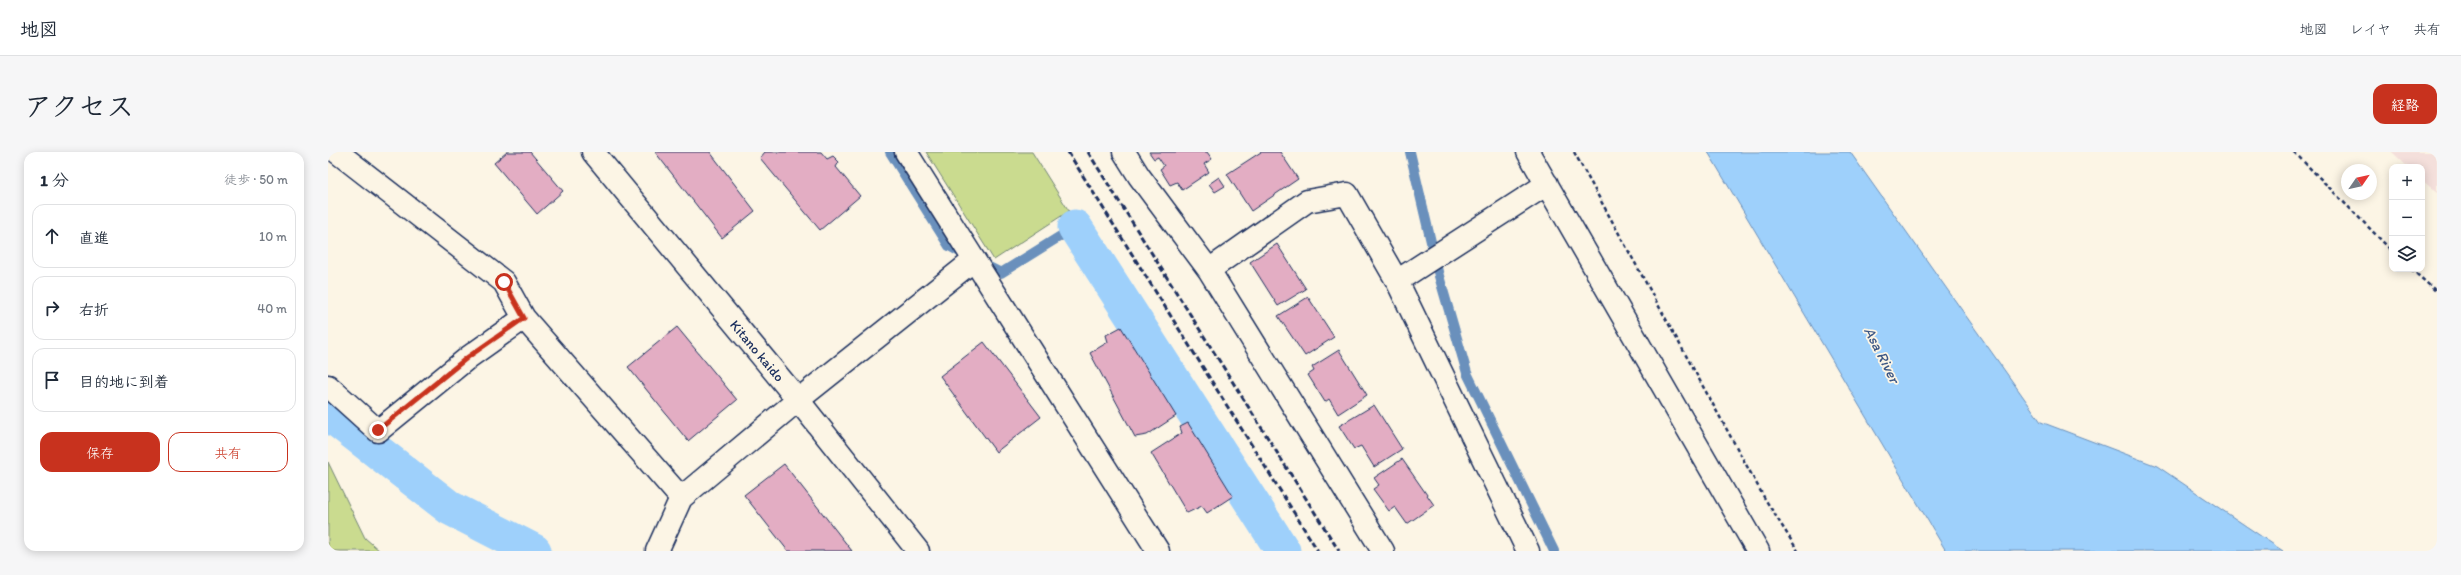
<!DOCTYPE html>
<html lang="ja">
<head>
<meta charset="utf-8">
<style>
  body { margin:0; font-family:Itim,"Klee One",sans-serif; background:#f6f6f7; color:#1f2937 }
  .controls { position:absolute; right:12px; top:12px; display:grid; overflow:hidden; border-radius:8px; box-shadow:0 2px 10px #0003 }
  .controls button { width:36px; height:36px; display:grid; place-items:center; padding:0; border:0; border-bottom:1px solid #e0e1e3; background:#fff; color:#1f2937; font:20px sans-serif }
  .compass { position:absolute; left:2013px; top:12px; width:36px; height:36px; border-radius:50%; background:#fff; box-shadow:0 2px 10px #0003; rotate:56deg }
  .stop { position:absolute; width:12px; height:12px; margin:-9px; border:3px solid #c8321e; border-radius:50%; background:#fff }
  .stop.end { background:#c8321e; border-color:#fff; box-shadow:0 1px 4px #0008 }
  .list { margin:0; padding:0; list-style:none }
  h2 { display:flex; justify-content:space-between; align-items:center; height:52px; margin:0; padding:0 16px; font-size:17px }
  h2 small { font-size:13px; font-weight:400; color:#747a83 }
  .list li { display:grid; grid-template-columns:26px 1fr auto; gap:12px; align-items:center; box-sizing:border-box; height:64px; margin:0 8px 8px; padding:0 8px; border:1px solid #e0e1e3; border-radius:12px }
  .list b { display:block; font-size:15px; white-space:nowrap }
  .list em { font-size:13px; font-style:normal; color:#747a83 }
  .actions { display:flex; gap:8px; padding:12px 16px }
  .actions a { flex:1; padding:9px 0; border:1px solid #c8321e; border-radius:12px; text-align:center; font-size:14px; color:#c8321e }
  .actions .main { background:#c8321e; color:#fff }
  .icon { flex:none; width:22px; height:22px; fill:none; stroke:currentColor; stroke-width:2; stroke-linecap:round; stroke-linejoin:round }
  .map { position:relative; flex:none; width:2109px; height:399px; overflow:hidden; border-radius:12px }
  header { display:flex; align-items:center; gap:24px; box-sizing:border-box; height:56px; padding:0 20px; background:#fff; border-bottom:1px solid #e0e1e3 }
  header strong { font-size:19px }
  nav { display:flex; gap:22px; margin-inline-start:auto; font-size:14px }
  .intro { display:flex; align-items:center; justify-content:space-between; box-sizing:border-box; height:96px; padding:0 24px }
  h1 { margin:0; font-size:28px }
  .button { padding:10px 18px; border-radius:12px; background:#c8321e; color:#fff; font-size:14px; font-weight:700 }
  main { display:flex; gap:24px; padding:0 24px }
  aside { flex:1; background:#fff; border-radius:12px; box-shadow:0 2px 10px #0003 }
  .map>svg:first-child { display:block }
  .built { fill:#f4dfdb }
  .green { fill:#cadb8f; stroke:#728576 }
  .water { fill:#9ed0fb; stroke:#6a90bc }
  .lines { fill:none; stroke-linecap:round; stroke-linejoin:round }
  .stream { stroke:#6a90bc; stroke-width:10 }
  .canal { stroke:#9ed0fb; stroke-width:35 }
  .building { fill:#e3adc3; stroke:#1b2f5e }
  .street-casing { stroke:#1b2f5e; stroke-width:25 }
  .secondary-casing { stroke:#1b2f5e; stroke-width:25 }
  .path { stroke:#1b2f5e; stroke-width:2.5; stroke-dasharray:4 3; stroke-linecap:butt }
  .street { stroke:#fcf5e5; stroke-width:22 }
  .secondary { stroke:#fcf5e5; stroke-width:22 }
  .rail { stroke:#1b2f5e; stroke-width:3; stroke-dasharray:6 3; stroke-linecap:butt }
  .route { stroke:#c8321e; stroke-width:5 }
  .labels { text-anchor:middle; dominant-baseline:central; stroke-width:3.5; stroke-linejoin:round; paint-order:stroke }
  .street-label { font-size:14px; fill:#1b2f5e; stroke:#fcf5e5 }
  .water-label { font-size:15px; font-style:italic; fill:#3c5785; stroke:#fcf5e5 }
</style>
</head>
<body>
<header>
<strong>地図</strong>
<nav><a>地図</a><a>レイヤ</a><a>共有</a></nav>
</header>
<div class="intro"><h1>アクセス</h1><a class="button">経路</a></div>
<main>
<aside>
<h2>1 分<small>徒歩 · 50 m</small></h2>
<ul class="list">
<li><svg class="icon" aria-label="ahead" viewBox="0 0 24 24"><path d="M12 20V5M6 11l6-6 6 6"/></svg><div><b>直進</b></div><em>10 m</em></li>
<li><svg class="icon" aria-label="right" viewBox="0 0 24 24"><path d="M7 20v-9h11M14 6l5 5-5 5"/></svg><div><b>右折</b></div><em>40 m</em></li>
<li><svg class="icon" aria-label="arrive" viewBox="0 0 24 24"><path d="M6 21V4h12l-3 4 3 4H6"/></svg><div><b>目的地に到着</b></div></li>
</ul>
<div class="actions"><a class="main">保存</a><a>共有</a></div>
</aside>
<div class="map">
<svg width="2109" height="399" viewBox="0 0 2109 399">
  <rect width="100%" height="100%" fill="#fcf5e5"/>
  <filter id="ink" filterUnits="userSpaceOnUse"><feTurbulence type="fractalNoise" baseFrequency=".025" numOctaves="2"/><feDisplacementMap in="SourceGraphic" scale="8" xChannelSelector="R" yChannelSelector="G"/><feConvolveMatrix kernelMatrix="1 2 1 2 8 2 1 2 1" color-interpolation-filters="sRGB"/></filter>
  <g filter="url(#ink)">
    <path class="built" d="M2064,0H2109V41L2094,28V15H2080Z"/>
    <path class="green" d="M598,0H704L741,59L666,108Z
      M0,310L37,386L52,399H0Z"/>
    <path class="water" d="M1380,0H1522L1713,270L1829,314L1955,399H1618Z"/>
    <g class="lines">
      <path class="stream" d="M562,0L621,94L637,103
        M1082,0L1111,124L1139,221L1226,399
        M653,111L673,121L747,75"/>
      <path class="canal" d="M747,75L955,399
        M0,261L122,356L206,399"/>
    </g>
    <path class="building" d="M179,0H202L235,39L209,62L166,11Z
      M327,0H382L427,59L394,86Z
      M437,0H493L499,7L505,4L511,10L508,15L532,44L492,78L432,6Z
      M821,0H879L884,7L876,12L881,20L854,38L849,30L842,33L832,17L836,14L830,5L826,7Z
      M933,0H952L970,27L923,59L899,22Z
      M891,25L897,34L887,40L881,32Z
      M949,92L978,137L950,154L922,110Z
      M980,145L1006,185L977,204L950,164Z
      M349,175L409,248L360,289L300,215Z
      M793,175L848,264L819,283L807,285L762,201L780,190L778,183Z
      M656,190L713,265L668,300L612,224Z
      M1011,198L1039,243L1010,262L1001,247L997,250L980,223L986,219L984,215Z
      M1046,253L1074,297L1046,315L1033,294L1026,297L1011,274Z
      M860,271L905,344L879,361L874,354L859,361L823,301L854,281L852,275Z
      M1074,307L1106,353L1079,372L1067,355L1061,359L1045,337L1051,333L1046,326Z
      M456,312L524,399H460L416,343Z"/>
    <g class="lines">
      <g class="street-casing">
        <path id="street" d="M9,0L176,130L196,166L353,346
          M578,0L830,399
          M796,0L811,24L881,118L1055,399
          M1200,0L1430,399
          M881,118L979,49L1019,42L1069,129L1219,32
          M1069,129L1200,399
          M0,234L50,279L141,205L196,166
          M329,399L353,346L470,248L646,108"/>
      </g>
      <g class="secondary-casing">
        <path id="secondary" d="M265,0L470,248L590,399"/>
      </g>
      <path class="path" d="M1246,0L1437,347L1470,399
        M1966,0L2064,99
        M2083,117L2109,140"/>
      <use href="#street" class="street"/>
      <use href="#secondary" class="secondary"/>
      <path class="rail" d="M740,0L990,399
        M760,0L1011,399"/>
    </g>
  </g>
  <g class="lines" filter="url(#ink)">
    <path class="route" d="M50,278L140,205L196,166L176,130"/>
  </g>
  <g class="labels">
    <g class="street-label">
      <text transform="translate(429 199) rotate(50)">Kitano kaido</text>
    </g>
    <g class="water-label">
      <text transform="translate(1554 203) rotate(63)">Asa River</text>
    </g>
  </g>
</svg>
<div class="controls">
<button>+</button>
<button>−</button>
<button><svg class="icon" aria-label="layers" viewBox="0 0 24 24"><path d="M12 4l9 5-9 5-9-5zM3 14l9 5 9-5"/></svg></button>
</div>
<svg class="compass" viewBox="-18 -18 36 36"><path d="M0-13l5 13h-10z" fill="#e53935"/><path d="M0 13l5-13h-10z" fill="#747a83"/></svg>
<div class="stop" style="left:176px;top:130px"></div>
<div class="stop end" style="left:50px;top:278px"></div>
</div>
</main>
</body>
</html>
